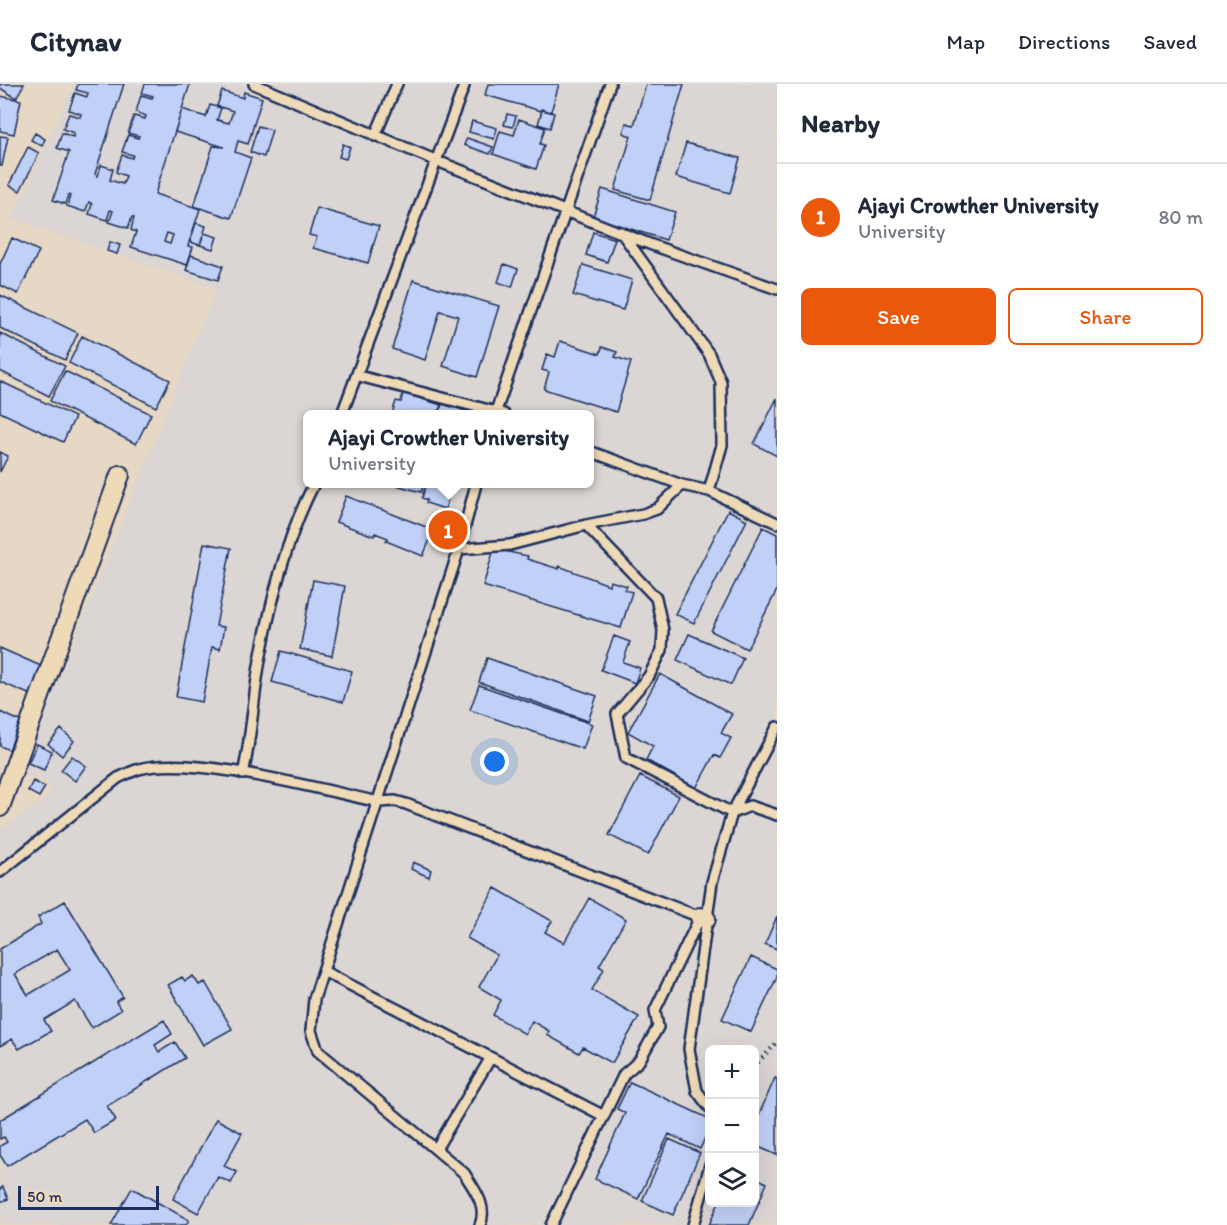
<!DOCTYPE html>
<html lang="en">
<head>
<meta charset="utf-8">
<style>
  body { margin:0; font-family:Itim,sans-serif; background:#f2f2f3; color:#1f2937 }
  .controls { position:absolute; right:18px; bottom:18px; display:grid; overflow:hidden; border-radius:9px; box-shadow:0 6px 24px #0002 }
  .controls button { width:54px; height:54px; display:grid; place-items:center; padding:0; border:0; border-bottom:2px solid #e0e1e3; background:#fff; color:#1f2937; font:30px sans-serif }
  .scale { position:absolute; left:18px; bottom:15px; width:141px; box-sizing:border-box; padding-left:6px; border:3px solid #1b2f5e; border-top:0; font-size:16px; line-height:21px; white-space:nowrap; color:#1b2f5e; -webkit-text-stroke:4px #efdab8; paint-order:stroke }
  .you { position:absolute; left:495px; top:678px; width:21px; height:21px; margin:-15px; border:4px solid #fff; border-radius:50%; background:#1a73e8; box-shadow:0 0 0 9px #1a73e833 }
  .badge { display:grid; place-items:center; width:39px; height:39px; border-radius:50%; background:#ea580c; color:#fff; font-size:20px; font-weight:700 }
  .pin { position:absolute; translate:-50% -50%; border:3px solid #fff; box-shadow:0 2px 6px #0006 }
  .popup { position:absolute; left:303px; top:326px; width:291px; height:78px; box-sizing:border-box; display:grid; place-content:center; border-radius:9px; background:#fff; filter:drop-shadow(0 2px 4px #0005); font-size:20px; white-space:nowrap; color:#747a83 }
  .popup b { font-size:22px; color:#1f2937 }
  .popup::after { content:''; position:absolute; left:50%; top:100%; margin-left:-12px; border:12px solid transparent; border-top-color:#fff }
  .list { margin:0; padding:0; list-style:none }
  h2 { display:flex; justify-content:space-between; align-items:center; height:78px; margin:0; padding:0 24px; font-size:26px }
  h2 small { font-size:20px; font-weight:400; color:#747a83 }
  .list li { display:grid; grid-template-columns:39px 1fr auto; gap:18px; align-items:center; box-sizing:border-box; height:108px; padding:0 24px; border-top:2px solid #e0e1e3 }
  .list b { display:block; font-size:22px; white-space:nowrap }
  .list p { margin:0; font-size:20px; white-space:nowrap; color:#747a83 }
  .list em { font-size:20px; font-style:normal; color:#747a83 }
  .actions { display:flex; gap:12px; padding:18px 24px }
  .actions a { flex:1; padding:14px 0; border:2px solid #ea580c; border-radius:9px; text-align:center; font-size:21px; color:#ea580c }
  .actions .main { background:#ea580c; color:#fff }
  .icon { flex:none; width:33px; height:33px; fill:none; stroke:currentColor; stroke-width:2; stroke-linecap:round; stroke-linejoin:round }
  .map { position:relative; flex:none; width:777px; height:1141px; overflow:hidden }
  header { display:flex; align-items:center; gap:36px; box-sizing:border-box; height:84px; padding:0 30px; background:#fff; border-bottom:2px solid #e0e1e3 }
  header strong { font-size:28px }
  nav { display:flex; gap:33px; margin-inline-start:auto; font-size:21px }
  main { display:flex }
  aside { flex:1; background:#fff }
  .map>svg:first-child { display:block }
  .built { fill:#dbd6d3; fill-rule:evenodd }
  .building { fill:#c0d0f6; stroke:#1b2f5e; stroke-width:1.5; fill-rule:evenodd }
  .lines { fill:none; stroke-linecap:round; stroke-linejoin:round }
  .lane-casing { stroke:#1b2f5e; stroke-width:14 }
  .street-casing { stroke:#1b2f5e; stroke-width:22 }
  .path { stroke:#1b2f5e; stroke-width:4; stroke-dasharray:1.5 4.5; stroke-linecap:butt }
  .lane { stroke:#efdab8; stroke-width:9 }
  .street { stroke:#efdab8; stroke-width:18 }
</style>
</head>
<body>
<header>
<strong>Citynav</strong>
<nav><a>Map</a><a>Directions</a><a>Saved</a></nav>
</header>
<main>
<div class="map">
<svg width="777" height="1141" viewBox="0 0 777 1141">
  <rect width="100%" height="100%" fill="#e6d8c4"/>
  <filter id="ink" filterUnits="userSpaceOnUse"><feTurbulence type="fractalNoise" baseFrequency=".0167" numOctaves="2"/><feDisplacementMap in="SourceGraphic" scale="12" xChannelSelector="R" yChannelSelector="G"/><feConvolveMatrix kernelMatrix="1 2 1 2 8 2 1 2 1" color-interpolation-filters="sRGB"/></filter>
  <g filter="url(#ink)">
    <path class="built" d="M74,0H777V1141H4L0,1134V746L51,710L49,700L21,688L216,205L12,135ZM307,330H589V400H307ZM710,966H754V1118H710Z"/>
    <path class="building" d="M0,0H24L16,14L0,4Z
      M78,0H124L95,90L98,92L101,81L113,85L110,96L123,100L126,92L116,88L122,71L132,74L133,71L122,68L128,51L138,54L139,52L128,49L134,32L145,35L146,32L136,28L141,11L152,14L153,12L142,9L145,0H190L155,110L200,125L188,162L193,163L187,181L131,163L136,148L131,146L134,134L132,133L128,144L109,138L113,127L110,126L107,136L89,130L92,120L89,118L85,128L67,122L70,112L68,111L65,120L53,116L69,68L57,64L62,49L73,53L74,49L63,45L69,30L80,33L81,30L69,26L75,9L87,13L88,9L76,6ZM167,149L173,151L170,160L164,158Z
      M488,0H559L551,28L541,25V27L485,11Z
      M646,0H684L650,116L615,106L631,52L623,49L626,39L634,41Z
      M222,7L243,14L244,8L262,14L248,60L238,57L235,68L251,74L231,134L194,122L213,62L224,63L175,48L182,25L206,33L210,21L221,24L217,36L229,39L233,27L217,22Z
      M0,12L21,16L14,50L0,47Z
      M542,26L554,29L550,44L538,40Z
      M507,30L516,32L513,43L504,41Z
      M519,35L545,44L540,60L544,61L536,85L493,70L500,47L514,51Z
      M472,37L497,44L494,55L469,48Z
      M258,42L272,46L264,73L250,68Z
      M35,49L45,55L42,62L31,56Z
      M0,52L8,53L2,82H0Z
      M467,54L493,63L490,70L464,61Z
      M686,59L740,74L730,109L676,93Z
      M343,60L350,63L346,75L339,73Z
      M28,63L39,69L20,107L9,101Z
      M602,105L675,128L666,156L593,133Z
      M317,124L379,142L368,179L313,164L317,153L309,151Z
      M196,139L206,142L200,161L190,158Z
      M593,148L615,155L607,178L586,171Z
      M204,149L217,153L213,165L200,161Z
      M12,154L39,167L18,210L0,201V180Z
      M110,158L120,161L117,170L107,167Z
      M191,171L223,182L218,196L186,186Z
      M504,180L518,185L512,203L498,198Z
      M583,181L632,196L623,226L573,211Z
      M413,196L499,222L477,293L443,282L458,232L440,227L425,276L392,265Z
      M0,211L78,249L65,276L0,244Z
      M0,249L65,282L49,312L0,287Z
      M82,252L170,296L156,323L69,279Z
      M560,257L600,270L602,263L617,268L615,273L631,278L616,328L544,305L549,288L542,286L547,270L555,273Z
      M65,287L151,330L136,360L50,317Z
      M0,297L75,333L63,358L0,328Z
      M403,309L441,321L438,330H392L396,317L401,318Z
      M777,314V372L754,360Z
      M442,320L473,329V330H439Z
      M0,368L8,372L0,388Z
      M392,400H424L421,408Z
      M426,400H453L445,425L426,419L427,416L422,414Z
      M346,412L434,446L423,472L386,457L388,454L375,449L374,452L336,438Z
      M728,426L747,436L694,539L675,530Z
      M763,443L777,450V506L747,565L711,547Z
      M204,459L231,464L216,542L224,543L220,565L212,563L202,618L176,613Z
      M494,465L528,472L527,475L559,485V482L609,501L610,497L627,502L625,506L632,508L621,544L483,502Z
      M313,496L345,502L332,572L300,565Z
      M689,550L743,574L731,601L677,576Z
      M614,552L630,558L623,578L640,584L635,599L601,586Z
      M0,564L43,583L31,611L0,598Z
      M281,567L352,587L343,618L272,598Z
      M487,574L597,612L588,637L479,598Z
      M660,590L732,630L721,649L731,654L720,674L714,671L696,704L646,676L653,662L628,648Z
      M479,601L592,640L583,665L470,626Z
      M0,628L20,637L9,666L0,662Z
      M61,645L74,657L62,672L48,660Z
      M37,660L52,667L44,686L28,679Z
      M72,672L86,682L75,697L61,686Z
      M640,692L679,712L648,771L609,751Z
      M33,697L45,703L39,713L28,707Z
      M413,778L431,786L429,793L411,785Z
      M495,804L552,837L545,848L564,859L589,814L626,835L599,882L604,885L592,906L639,933L612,979L583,963L579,969L547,951L549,947L532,937L525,950L493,931L501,916L479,903L497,871L467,854Z
      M65,817L123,913L116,918L121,926L92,944L75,917L44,936L51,947L19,965L12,955L0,962V865L41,840L38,833ZM57,865L70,886L28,911L15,890Z
      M777,832V865L765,860Z
      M751,873L777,885V893L751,948L722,935Z
      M193,892L199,901L205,898L232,945L203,961L168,901L182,893L185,897Z
      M164,936L172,950L155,961L159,968L175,958L185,974L107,1022L116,1036L94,1049L85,1035L7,1082L0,1071V1062L7,1058L4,1053L0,1055V1036Z
      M775,994L777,995V1071L754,1061V1042Z
      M630,998L710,1035V1043L700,1065L669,1050L638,1115L595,1095L625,1029L617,1025Z
      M216,1035L242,1049L224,1082L237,1088L231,1099L218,1093L198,1129L173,1115Z
      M669,1055L700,1069L673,1131L642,1117Z
      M754,1093L767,1099L749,1141H709L719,1118H754Z
      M3,1103L8,1115L0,1118V1105Z
      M132,1104L189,1136L186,1141H111Z"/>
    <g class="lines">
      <g class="lane-casing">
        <path id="lane" d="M254,0L437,77L652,161L777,205
          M375,52L397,0
          M621,148L709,270L721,298L722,361L709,407
          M359,292L504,330
          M342,330L464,2
          M495,330L610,0
          M589,367L682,401L709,407L777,439
          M476,400L459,465L314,915L311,947L318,967L464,1089C474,1105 488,1122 480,1141
          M586,441L656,514L663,546L662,566L649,592L617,630L626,674L732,729L750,722L777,731
          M459,465L510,461L586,441L643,430L657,425L682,401
          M243,690C252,651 253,611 261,571C272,513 287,452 314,400
          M0,788L118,694C125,691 132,687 139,685C191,670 322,706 379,718L395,717L406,720L700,833L655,926L658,943L639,977L624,990L551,1141
          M323,887L604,1032
          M710,1024L697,1007L689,965L712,798L732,729L777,643
          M436,1065L490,975
          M693,1141L710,1081"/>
      </g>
      <g class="street-casing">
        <path id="street" d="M0,723L120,391
          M700,833L706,835"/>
      </g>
      <path class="path" d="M754,983L777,958"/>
      <use href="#lane" class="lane"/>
      <use href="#street" class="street"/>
    </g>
  </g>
</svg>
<div class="controls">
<button>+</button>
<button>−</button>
<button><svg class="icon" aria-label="layers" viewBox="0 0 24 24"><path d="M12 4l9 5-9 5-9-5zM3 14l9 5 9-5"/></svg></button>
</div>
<div class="scale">50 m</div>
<div class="you"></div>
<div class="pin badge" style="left:448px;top:446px">1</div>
<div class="popup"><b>Ajayi Crowther University</b>University</div>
</div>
<aside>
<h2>Nearby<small></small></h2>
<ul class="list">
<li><span class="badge">1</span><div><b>Ajayi Crowther University</b><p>University</p></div><em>80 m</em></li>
</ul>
<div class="actions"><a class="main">Save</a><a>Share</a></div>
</aside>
</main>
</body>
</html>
